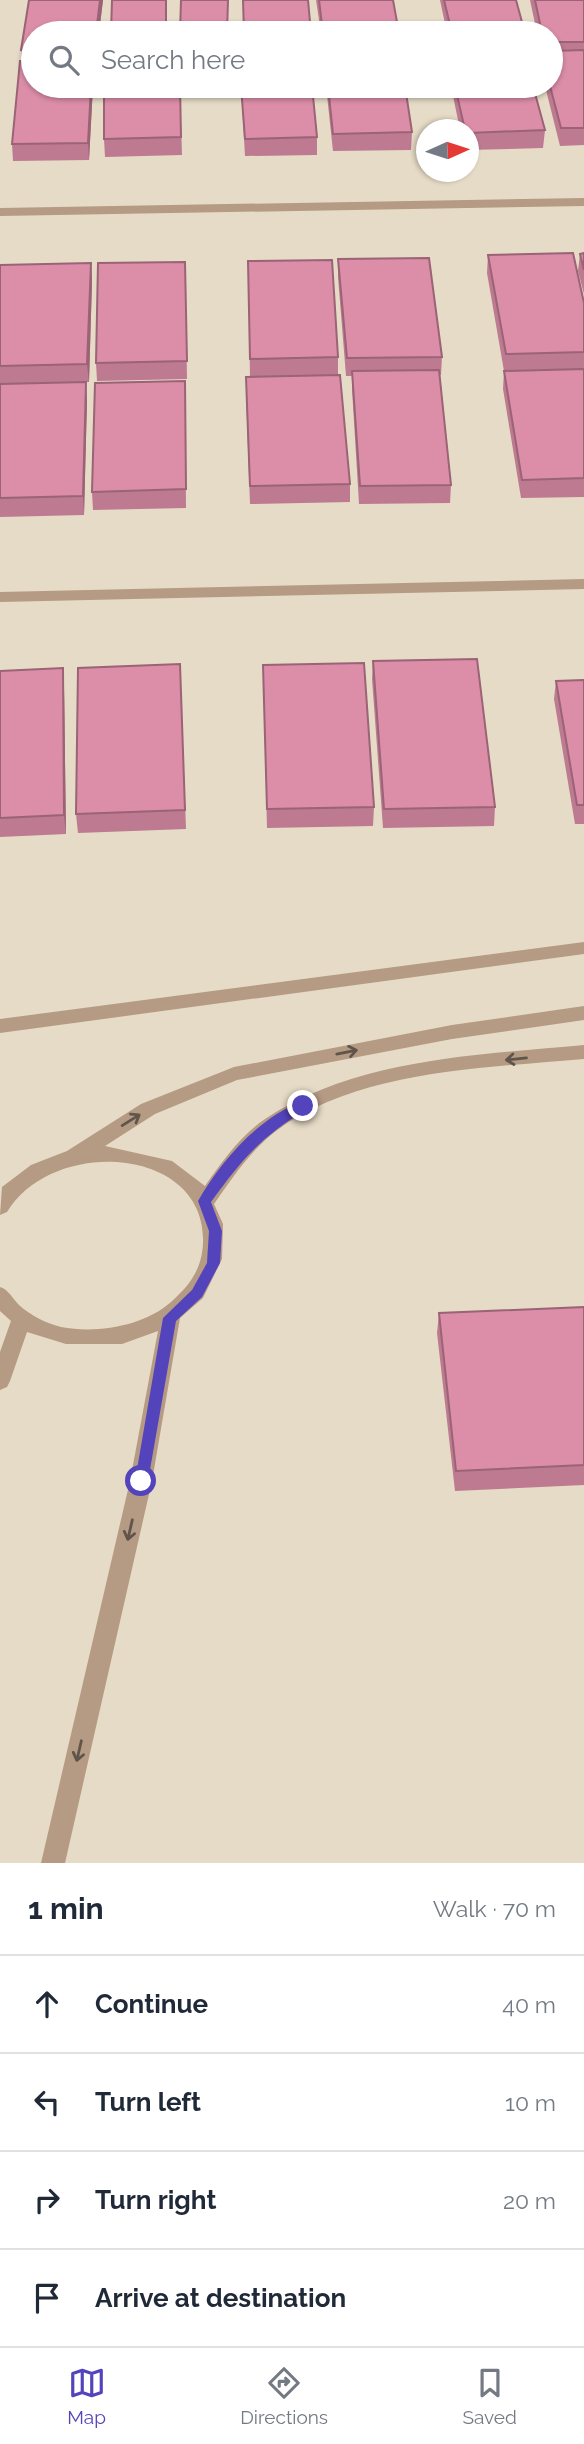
<!DOCTYPE html>
<html lang="en">
<head>
<meta charset="utf-8">
<style>
  body { margin:0; font-family:Raleway,sans-serif; background:#f6f6f7; color:#1f2937 }
  .compass { position:absolute; left:416px; top:119px; width:63px; height:63px; border-radius:50%; background:#fff; box-shadow:0 2px 5px #0004; rotate:87deg }
  .stop { position:absolute; width:21px; height:21px; margin:-16px; border:5px solid #5444bc; border-radius:50%; background:#fff }
  .stop.end { background:#5444bc; border-color:#fff; box-shadow:0 2px 7px #0008 }
  .list { margin:0; padding:0; list-style:none }
  h2 { display:flex; justify-content:space-between; align-items:center; height:91px; margin:0; padding:0 28px; font-size:30px }
  h2 small { font-size:23px; font-weight:400; color:#747a83 }
  .list li { display:grid; grid-template-columns:46px 1fr auto; gap:21px; align-items:center; box-sizing:border-box; height:98px; padding:0 28px; border-top:2px solid #e0e1e3 }
  .list b { display:block; font-size:26px; white-space:nowrap }
  .list em { font-size:23px; font-style:normal; color:#747a83 }
  .icon { flex:none; width:38px; height:38px; fill:none; stroke:currentColor; stroke-width:2; stroke-linecap:round; stroke-linejoin:round }
  .map { position:relative; flex:none; width:584px; height:1863px; overflow:hidden }
  .search { position:absolute; background:#fff; box-shadow:0 2px 5px #0004; left:21px; right:21px; top:21px; height:77px; display:flex; align-items:center; gap:18px; box-sizing:border-box; padding:0 24px; border-radius:38px; color:#747a83; font-size:26px }
  .sheet { height:483px; background:#fff }
  nav { display:flex; justify-content:space-around; align-items:center; box-sizing:border-box; height:98px; border-top:2px solid #e0e1e3; background:#fff; font-size:19px; color:#747a83 }
  nav a { display:grid; justify-items:center; gap:4px }
  nav .on { color:#5444bc }
  .map>svg:first-child { display:block }
  .industrial { fill:#e6dbc6; fill-rule:evenodd }
  .lines { fill:none; stroke-linecap:round; stroke-linejoin:round }
  .service { fill:#b59a84; fill-rule:evenodd }
  .wall { fill:#bd7a91 }
  .shaded-wall { fill:#9a6376 }
  .building { fill:#dc8ea9; stroke:#9a6376; stroke-width:2 }
  .oneway { stroke:#60554b }
  .route { fill:#5444bc }
</style>
</head>
<body>
<div class="map">
<svg width="584" height="1863" viewBox="0 0 584 1863">
  <rect width="100%" height="100%" fill="#ece4db"/>
  <path class="industrial" d="M0,0H584V1863H0ZM33,33H551V86H33ZM426,130H468V172H426Z"/>
  <g class="lines">
    <path class="service" d="M584,198V206L0,216V208Z
      M584,579V589L0,602V592Z
      M584,942V954L0,1033V1019Z
      M584,1006V1020L452,1039L237,1080L155,1114L105,1146L172,1161L205,1186C222,1162 240,1136 265,1119C357,1058 478,1055 584,1045V1059C486,1068 358,1070 276,1131C250,1151 232,1178 214,1204L223,1224L222,1259L203,1298L180,1318L152,1481L65,1863H41L130,1481L158,1331L122,1344H66L27,1332L10,1381L7,1387L0,1390V1352L11,1321L0,1311V1287C9,1290 12,1298 19,1305C30,1315 45,1323 61,1327C97,1334 144,1326 171,1302C190,1285 202,1269 203,1243C207,1146 53,1136 7,1212L0,1215L2,1187L31,1165L67,1151L141,1104L234,1067L452,1025Z"/>
  </g>
  <path class="wall" d="M29,0H103L99,33H33V86H93L89,160L13,161L12,144L20,61H22L21,50Z
    M316,0H393L399,33H321Z
    M440,0H516L525,33H447Z
    M530,0H584V145L560,146L545,86H551V33H537Z
    M180,86L182,155L105,157L104,139Z
    M241,86H312L317,137V155L245,156Z
    M326,86H405L412,132L411,150L333,151Z
    M451,86H533L545,130L543,148L468,150V130H460Z
    M584,253V294L578,271L580,254Z
    M488,255L584,303V497L521,498L503,389L504,371L487,273Z
    M338,259L442,357L441,375H440L451,485L450,503L359,504L352,389V376H346L338,277Z
    M248,261L338,357V375L350,484V502L250,504L246,395L250,377Z
    M185,262L187,379L97,381L96,363Z
    M91,263L92,281L89,382L0,384V265Z
    M185,381L186,508L93,510L92,492Z
    M0,384L87,400L84,515L0,517Z
    M373,661L495,807L494,826L383,828L372,679Z
    M180,664L186,829L78,833L76,814Z
    M263,665L374,807L373,826L267,828Z
    M63,668L64,687L66,834L0,837V671Z
    M584,680V824H575L554,699L556,681Z
    M584,1307V1485L455,1491L437,1333L439,1313Z"/>
  <path class="shaded-wall" d="M100,0H103L99,33H96Z
    M91,86H93L89,160L88,143Z
    M91,263L92,281L89,382L87,364Z
    M86,382L87,400L84,515L83,496Z
    M63,668L64,687L66,834L64,815Z"/>
  <path class="building" d="M29,0H100L96,33H33V50H21Z
    M112,0H166V33H111Z
    M181,0H228L227,33H180Z
    M243,0H308L311,33H244Z
    M319,0H393L399,33H323Z
    M444,0H516L525,33H452Z
    M535,0H584V42H551V33H542Z
    M584,50V128H561L550,86L551,51Z
    M20,61H33V86H91L88,143L12,144Z
    M104,86H180L181,137L104,139Z
    M241,86H312L317,137L245,139Z
    M328,86H405L412,132L333,134Z
    M455,86H533L545,130L468,133V130H465Z
    M573,253L584,303V352L506,354L488,255Z
    M584,253V270L580,254Z
    M429,258L442,357L347,358L338,259Z
    M332,260L338,357L250,359L248,261Z
    M185,262L187,361L96,363L98,263Z
    M91,263L87,364L0,366V265Z
    M584,369V478L522,480L504,371Z
    M439,370L451,485L360,486L352,371Z
    M340,375L350,484L250,486L246,377Z
    M185,381L186,489L92,492L95,383Z
    M86,382L83,496L0,498V384Z
    M477,659L495,807L384,809L373,661Z
    M364,663L374,807L267,809L263,665Z
    M180,664L185,810L76,814L78,668Z
    M63,668L64,815L0,818V671Z
    M584,680V805H577L556,681Z
    M584,1307V1465L456,1471L439,1313Z"/>
  <defs><path id="oneway-shaft" d="M-6 0H5M1.5-3L5.5 0L1.5 3" fill="none" stroke-width="1.6" stroke-linecap="round" stroke-linejoin="round" transform="scale(1.75)"/></defs>
  <g class="oneway">
    <use href="#oneway-shaft" transform="translate(347 1052) rotate(-11)"/>
    <use href="#oneway-shaft" transform="translate(516 1059) rotate(174)"/>
    <use href="#oneway-shaft" transform="translate(131 1120) rotate(-32)"/>
    <use href="#oneway-shaft" transform="translate(130 1530) rotate(103)"/>
    <use href="#oneway-shaft" transform="translate(79 1751) rotate(103)"/>
  </g>
  <path class="route" d="M303,1101L307,1103V1109C260,1138 243,1158 211,1202L222,1231L220,1263L202,1297L176,1321L148,1481L146,1485H137L135,1481L163,1318L192,1290L207,1263L209,1231L198,1201C221,1161 259,1117 303,1101Z"/>
</svg>
<svg class="compass" viewBox="-18 -18 36 36"><path d="M0-13l5 13h-10z" fill="#e53935"/><path d="M0 13l5-13h-10z" fill="#747a83"/></svg>
<div class="stop" style="left:141px;top:1481px"></div>
<div class="stop end" style="left:303px;top:1106px"></div>
<div class="search"><svg class="icon" aria-label="search" viewBox="0 0 24 24"><circle cx="10" cy="10" r="6"/><path d="M15 15l6 6"/></svg>Search here</div>
</div>
<section class="sheet">
<h2>1 min<small>Walk · 70 m</small></h2>
<ul class="list">
<li><svg class="icon" aria-label="ahead" viewBox="0 0 24 24"><path d="M12 20V5M6 11l6-6 6 6"/></svg><div><b>Continue</b></div><em>40 m</em></li>
<li><svg class="icon" aria-label="left" viewBox="0 0 24 24"><path d="M17 20v-9H6M10 6l-5 5 5 5"/></svg><div><b>Turn left</b></div><em>10 m</em></li>
<li><svg class="icon" aria-label="right" viewBox="0 0 24 24"><path d="M7 20v-9h11M14 6l5 5-5 5"/></svg><div><b>Turn right</b></div><em>20 m</em></li>
<li><svg class="icon" aria-label="arrive" viewBox="0 0 24 24"><path d="M6 21V4h12l-3 4 3 4H6"/></svg><div><b>Arrive at destination</b></div></li>
</ul>
</section>
<nav>
<a class="on"><svg class="icon" aria-label="map" viewBox="0 0 24 24"><path d="M3 6l6-2 6 2 6-2v14l-6 2-6-2-6 2zM9 4v14M15 6v14"/></svg>Map</a>
<a><svg class="icon" aria-label="directions" viewBox="0 0 24 24"><path d="M12 3l9 9-9 9-9-9zM9 14v-3h6M13 9l2 2-2 2"/></svg>Directions</a>
<a><svg class="icon" aria-label="saved" viewBox="0 0 24 24"><path d="M7 4h10v16l-5-4-5 4z"/></svg>Saved</a>
</nav>
</body>
</html>
